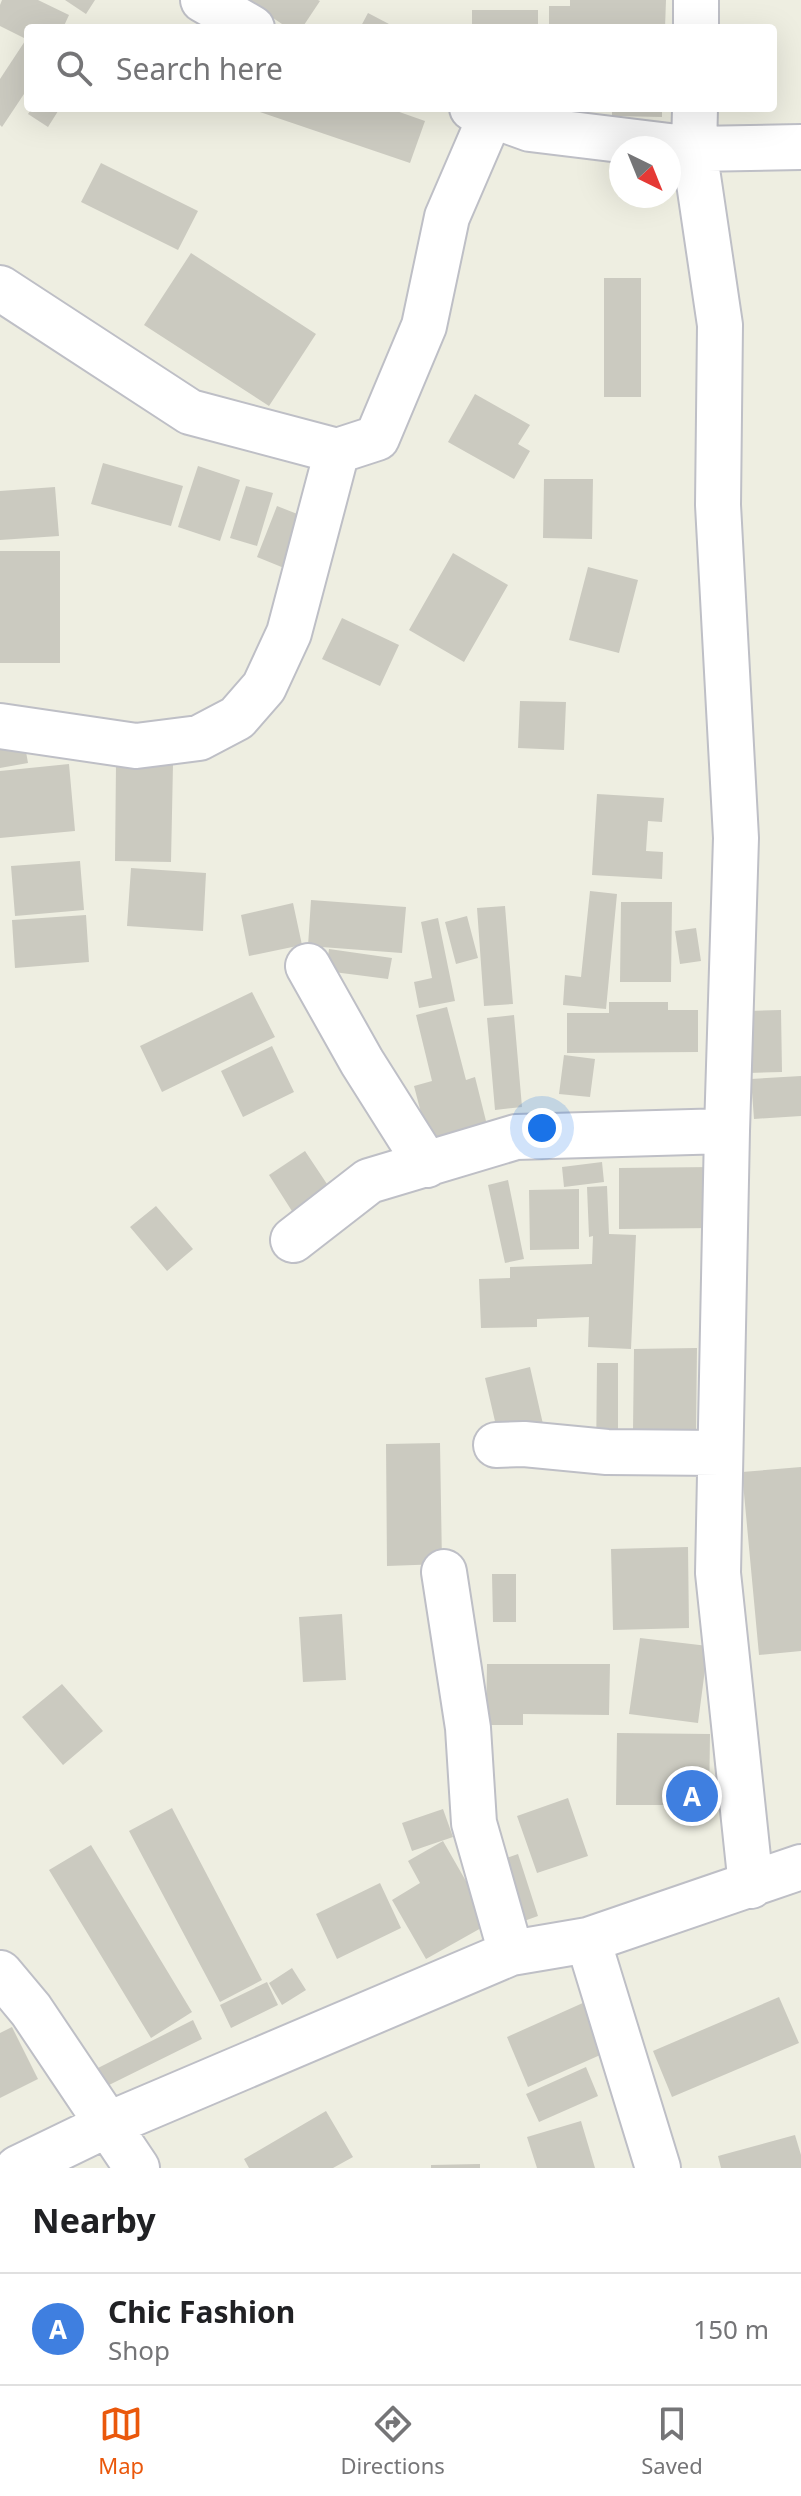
<!DOCTYPE html>
<html lang="en">
<head>
<meta charset="utf-8">
<style>
  body { margin:0; font-family:"Noto Sans",sans-serif; background:#f6f6f6; color:#202124 }
  .compass { position:absolute; left:609px; top:136px; width:72px; height:72px; border-radius:50%; background:#fff; box-shadow:0 8px 32px #0002; rotate:137deg }
  .you { position:absolute; left:542px; top:1128px; width:28px; height:28px; margin:-20px; border:6px solid #fff; border-radius:50%; background:#1a73e8; box-shadow:0 0 0 12px #1a73e833 }
  .badge { display:grid; place-items:center; width:52px; height:52px; border-radius:50%; background:#ea580c; color:#fff; font-size:26px; font-weight:700 }
  .pin { position:absolute; translate:-50% -50%; border:4px solid #fff; box-shadow:0 2px 8px #0006 }
  .list { margin:0; padding:0; list-style:none }
  h2 { display:flex; justify-content:space-between; align-items:center; height:104px; margin:0; padding:0 32px; font-size:34px }
  h2 small { font-size:26px; font-weight:400; color:#757577 }
  .list li { display:grid; grid-template-columns:52px 1fr auto; gap:24px; align-items:center; box-sizing:border-box; height:112px; padding:0 32px; border-top:2px solid #e0e0e0 }
  .list b { display:block; font-size:30px; white-space:nowrap }
  .list p { margin:0; font-size:26px; white-space:nowrap; color:#757577 }
  .list em { font-size:26px; font-style:normal; color:#757577 }
  .icon { flex:none; width:44px; height:44px; fill:none; stroke:currentColor; stroke-width:2; stroke-linecap:round; stroke-linejoin:round }
  .map { position:relative; flex:none; width:801px; height:2168px; overflow:hidden }
  .search { position:absolute; background:#fff; box-shadow:0 8px 32px #0002; left:24px; right:24px; top:24px; height:88px; display:flex; align-items:center; gap:20px; box-sizing:border-box; padding:0 28px; border-radius:8px; color:#757577; font-size:30px }
  .sheet { height:216px; background:#fff }
  nav { display:flex; justify-content:space-around; align-items:center; box-sizing:border-box; height:112px; border-top:2px solid #e0e0e0; background:#fff; font-size:22px; color:#757577 }
  nav a { display:grid; justify-items:center; gap:4px }
  nav .on { color:#ea580c }
  .map>svg:first-child { display:block }
  .building { fill:#cbcac0 }
  .lines { fill:none; stroke-linecap:round; stroke-linejoin:round }
  .minor-casing { stroke:#bebfc6; stroke-width:48 }
  .minor { stroke:#fff; stroke-width:44 }
</style>
</head>
<body>
<div class="map">
<svg width="801" height="2168" viewBox="0 0 801 2168">
  <rect width="100%" height="100%" fill="#eeeee1"/>
  <path class="building" d="M2,0H38L69,15L63,28H28V40L0,26V5Z
    M65,0H95L86,14Z
    M246,0H318L320,1L302,28H288Z
    M570,0H666L665,28H549V6H570Z
    M472,10H538V28H472Z
    M368,13L389,24L387,28H360Z
    M25,41L28,43V88L2,127L0,125V79Z
    M32,108H60L48,127L28,114Z
    M388,108L425,121L410,163L251,109Z
    M612,108H662V117L612,116Z
    M101,163L198,211L178,250L81,202Z
    M191,253L316,334L269,406L144,325Z
    M604,278H641V397H604Z
    M475,394L530,425L518,444L530,451L514,479L448,442Z
    M103,463L183,486L171,526L91,504Z
    M198,466L240,480L220,541L178,527Z
    M544,479H593L592,539L543,538Z
    M246,486L273,493L257,546L230,538Z
    M55,487L59,536L0,540V491Z
    M277,506L310,519L289,570L257,557Z
    M0,551H60V663H0Z
    M453,553L508,585L464,662L409,630Z
    M588,567L638,580L619,653L569,640Z
    M342,618L399,645L380,686L322,659Z
    M520,701L566,702L564,750L518,748Z
    M22,729L28,763L0,768V733Z
    M69,764L75,831L0,838V771Z
    M116,764H173L171,862L115,861Z
    M597,794L664,798L662,822L648,821L646,851L663,852L662,879L592,875Z
    M80,861L84,910L15,916L11,866Z
    M131,868L206,873L203,931L127,926Z
    M590,891L617,894L606,1009L563,1005L565,975L581,977Z
    M311,900L406,907L402,953L308,946Z
    M621,902H672L671,982H620Z
    M293,903L302,945L249,956L241,915Z
    M505,906L513,1004L484,1006L477,908Z
    M86,915L89,962L15,968L12,920Z
    M467,916L478,958L456,964L445,922Z
    M438,918L455,1001L419,1008L414,982L432,978L421,922Z
    M696,928L701,961L680,964L675,931Z
    M329,949L392,958L388,979L326,971Z
    M252,992L275,1037L162,1092L140,1046Z
    M609,1002H668V1010H698V1052L567,1053V1013H609Z
    M447,1007L466,1080L475,1077L487,1125L428,1140L414,1086L432,1081L416,1015Z
    M781,1010L782,1072L748,1073L747,1011Z
    M514,1015L522,1107L495,1110L487,1018Z
    M272,1046L294,1092L243,1117L221,1071Z
    M564,1055L595,1059L590,1097L559,1094Z
    M801,1076V1116L754,1119L751,1079Z
    M305,1151L341,1205L304,1230L269,1175Z
    M602,1162L604,1182L564,1187L562,1167Z
    M713,1167V1228L619,1229V1168Z
    M508,1180L524,1259L505,1263L488,1185Z
    M607,1186L609,1234L636,1235L631,1349L588,1347L589,1317L537,1319V1327L481,1328L479,1279L510,1278V1267L592,1264L593,1236L589,1237L587,1187Z
    M579,1189V1249L530,1250L529,1190Z
    M156,1206L193,1249L167,1271L130,1227Z
    M697,1348L696,1430H633L634,1349Z
    M597,1363H618V1440L596,1464Z
    M530,1367L548,1446L503,1456L485,1378Z
    M440,1443L442,1564L387,1566L386,1444Z
    M801,1467V1651L759,1655L742,1472Z
    M688,1547L689,1628L613,1630L611,1549Z
    M492,1574H516V1622H493Z
    M342,1614L346,1680L303,1682L299,1617Z
    M640,1638L708,1646L698,1723L629,1714Z
    M487,1664H610L609,1715L523,1714V1725H486Z
    M62,1684L103,1731L63,1765L22,1717Z
    M617,1733L710,1734L709,1805H616Z
    M568,1798L588,1856L537,1873L517,1816Z
    M172,1808L262,1980L220,2002L129,1831Z
    M443,1809L453,1837L412,1851L402,1823Z
    M443,1841L490,1923L426,1959L392,1900L420,1883L408,1861Z
    M91,1845L192,2012L151,2038L49,1870Z
    M518,1854L538,1916L507,1927L486,1865Z
    M380,1883L401,1928L337,1959L316,1914Z
    M292,1968L306,1990L282,2005L269,1983Z
    M267,1982L278,2005L231,2028L220,2005Z
    M779,1997L799,2043L672,2097L653,2051Z
    M585,2002L607,2052L528,2087L507,2037Z
    M193,2020L202,2039L107,2086L98,2068Z
    M12,2027L38,2079L0,2098V2033Z
    M586,2067L598,2096L539,2122L526,2094Z
    M326,2111L353,2157L333,2168H249L244,2159Z
    M581,2121L595,2168H537L527,2137Z
    M795,2135L801,2155V2168H721L718,2156Z
    M480,2164V2168H431V2165Z"/>
  <g class="lines">
    <g class="minor-casing">
      <path id="minor" d="M203,0L252,28
        M696,28V0
        M472,108L530,129L694,149L801,147
        M695,108L694,149L720,325L718,505L736,838L727,1131L718,1573L751,1886
        M0,288L190,412L337,451
        M0,726L136,746L199,738L237,718L264,687L289,633L337,451L377,438L424,326L447,217L491,115
        M308,966L362,1062L427,1165
        M293,1240L369,1181L516,1137L727,1131
        M496,1445L524,1444L607,1452L720,1453
        M444,1572L468,1728L474,1823L511,1953
        M588,1940L658,2168
        M0,1973L31,2010L137,2168
        M18,2168L109,2124L511,1953L588,1940L801,1867"/>
    </g>
    <use href="#minor" class="minor"/>
  </g>
</svg>
<svg class="compass" viewBox="-18 -18 36 36"><path d="M0-13l5 13h-10z" fill="#e53935"/><path d="M0 13l5-13h-10z" fill="#757577"/></svg>
<div class="you"></div>
<div class="pin badge" style="left:692px;top:1796px;background:#3f7fe0">A</div>
<div class="search"><svg class="icon" aria-label="search" viewBox="0 0 24 24"><circle cx="10" cy="10" r="6"/><path d="M15 15l6 6"/></svg>Search here</div>
</div>
<section class="sheet">
<h2>Nearby<small></small></h2>
<ul class="list">
<li><span class="badge" style="background:#3f7fe0">A</span><div><b>Chic Fashion</b><p>Shop</p></div><em>150 m</em></li>
</ul>
</section>
<nav>
<a class="on"><svg class="icon" aria-label="map" viewBox="0 0 24 24"><path d="M3 6l6-2 6 2 6-2v14l-6 2-6-2-6 2zM9 4v14M15 6v14"/></svg>Map</a>
<a><svg class="icon" aria-label="directions" viewBox="0 0 24 24"><path d="M12 3l9 9-9 9-9-9zM9 14v-3h6M13 9l2 2-2 2"/></svg>Directions</a>
<a><svg class="icon" aria-label="saved" viewBox="0 0 24 24"><path d="M7 4h10v16l-5-4-5 4z"/></svg>Saved</a>
</nav>
</body>
</html>
